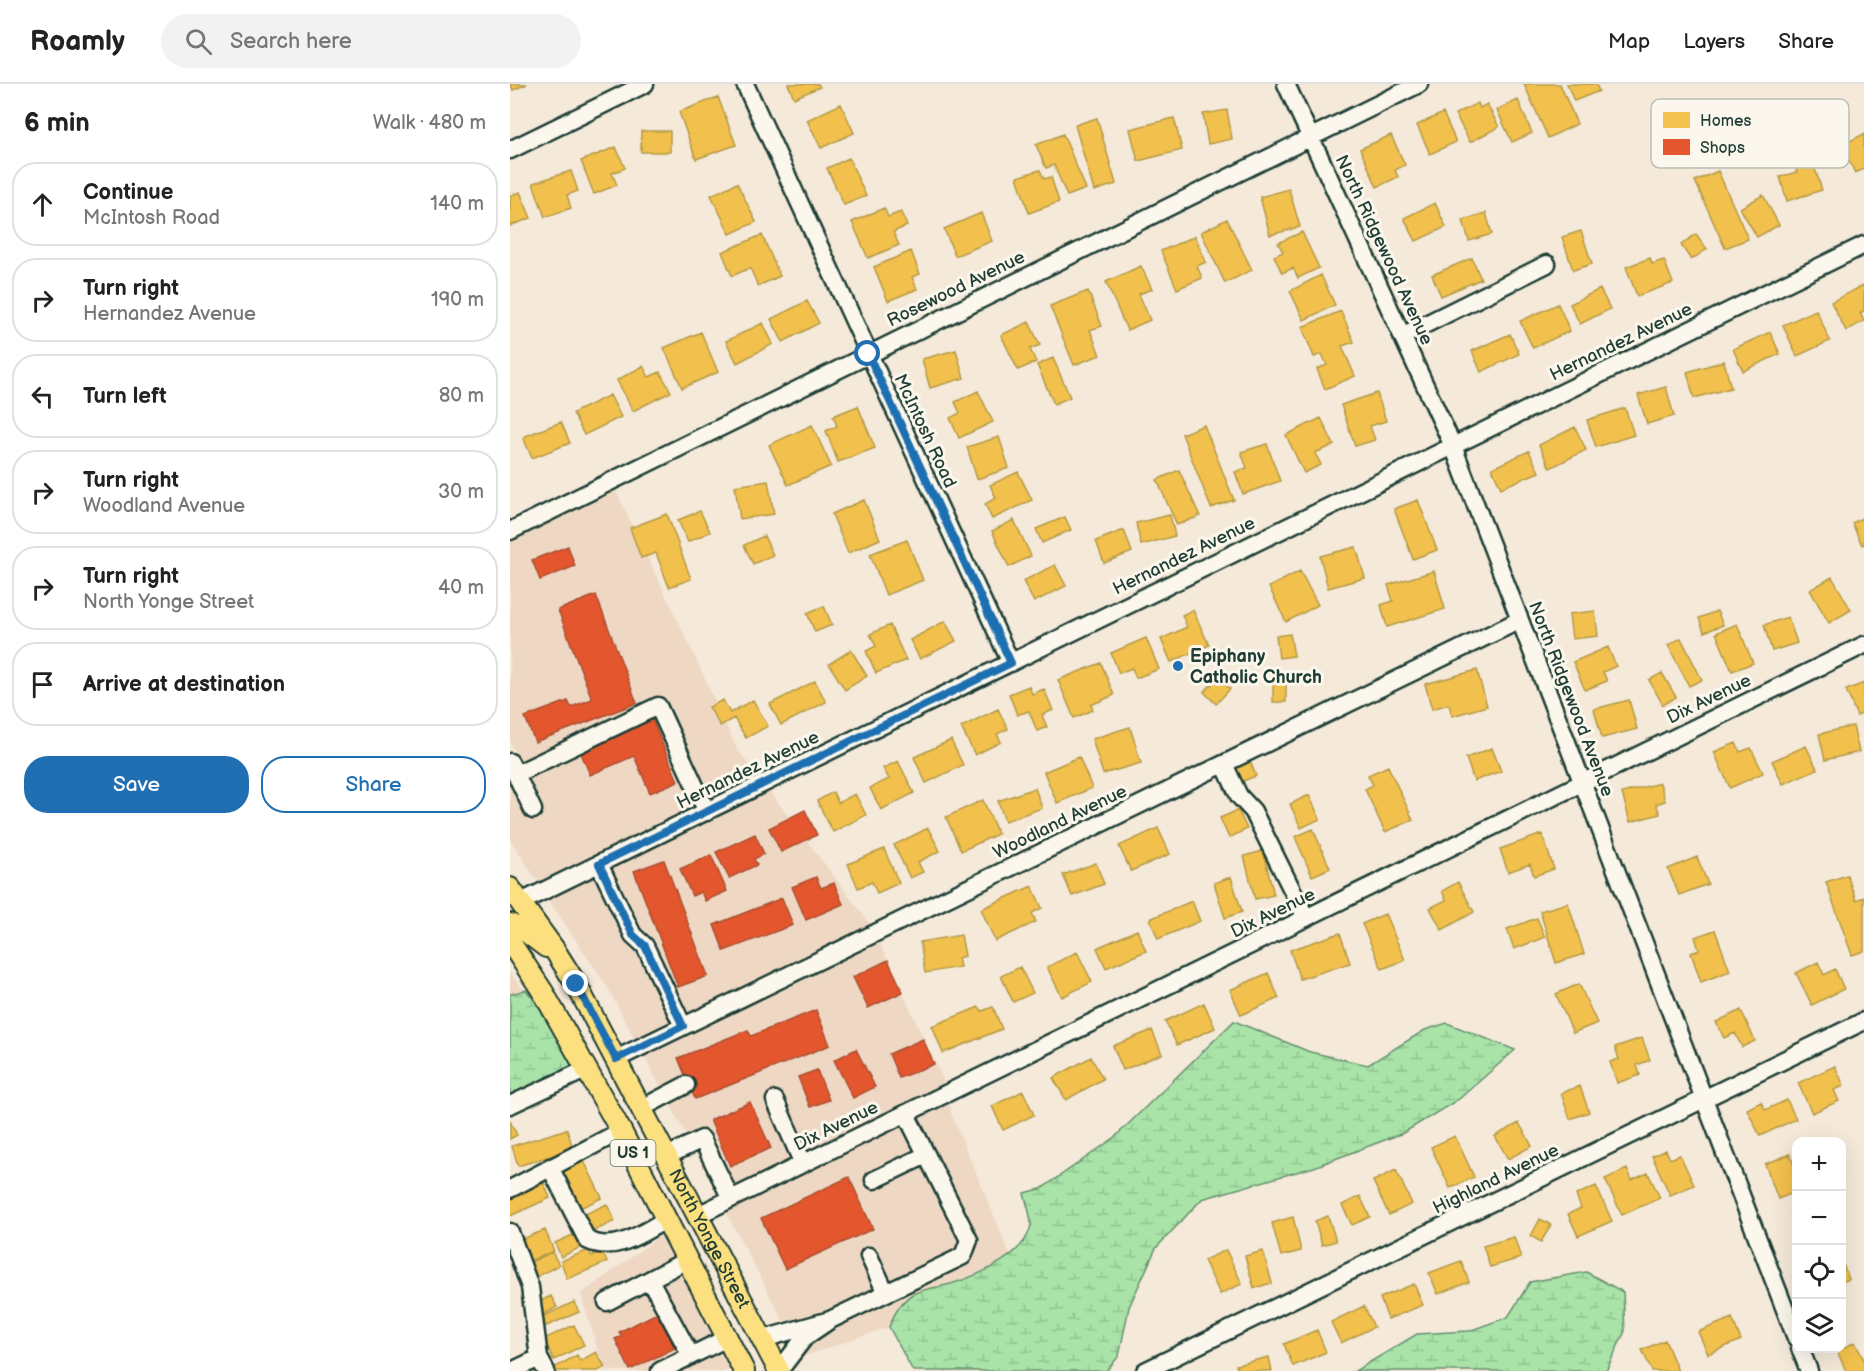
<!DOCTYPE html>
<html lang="en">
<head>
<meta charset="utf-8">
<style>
  body { margin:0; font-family:"Balsamiq Sans",sans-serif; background:#f2f2f2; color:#222 }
  .controls { position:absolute; right:18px; bottom:18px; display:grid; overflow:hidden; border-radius:12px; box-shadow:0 6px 24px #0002 }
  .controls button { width:54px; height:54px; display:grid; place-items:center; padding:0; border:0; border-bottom:2px solid #e0e0e0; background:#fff; color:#222; font:30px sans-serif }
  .stop { position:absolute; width:18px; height:18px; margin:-14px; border:4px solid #1f6fb2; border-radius:50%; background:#fff }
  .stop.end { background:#1f6fb2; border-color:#fff; box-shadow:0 2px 6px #0008 }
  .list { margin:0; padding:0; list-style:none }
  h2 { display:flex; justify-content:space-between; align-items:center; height:78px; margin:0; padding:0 24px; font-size:26px }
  h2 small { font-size:20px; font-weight:400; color:#767676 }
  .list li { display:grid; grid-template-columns:39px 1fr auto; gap:18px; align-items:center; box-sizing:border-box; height:84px; margin:0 12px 12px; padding:0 12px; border:2px solid #e0e0e0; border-radius:24px }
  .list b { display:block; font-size:22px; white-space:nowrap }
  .list p { margin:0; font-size:20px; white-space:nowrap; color:#767676 }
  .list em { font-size:20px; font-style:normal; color:#767676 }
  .actions { display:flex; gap:12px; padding:18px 24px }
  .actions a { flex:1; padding:14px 0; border:2px solid #1f6fb2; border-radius:24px; text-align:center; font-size:21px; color:#1f6fb2 }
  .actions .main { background:#1f6fb2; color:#fff }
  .icon { flex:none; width:33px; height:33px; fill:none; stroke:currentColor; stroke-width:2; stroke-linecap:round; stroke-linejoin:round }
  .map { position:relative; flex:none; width:1354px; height:1287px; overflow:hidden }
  header { display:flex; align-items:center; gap:36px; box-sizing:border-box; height:84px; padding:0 30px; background:#fff; border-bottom:2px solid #e0e0e0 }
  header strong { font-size:28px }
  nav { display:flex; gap:33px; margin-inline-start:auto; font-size:21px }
  .search { width:420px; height:54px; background:#f2f2f2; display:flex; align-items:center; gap:15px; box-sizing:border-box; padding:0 21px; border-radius:33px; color:#767676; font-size:22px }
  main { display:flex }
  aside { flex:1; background:#fff }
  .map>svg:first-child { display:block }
  .built { fill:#eed8c4 }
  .wetland { fill:url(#wetland-marsh); stroke:#64906e; stroke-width:1.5 }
  .homes { fill:#f2c14e; stroke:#b39946; stroke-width:1.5 }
  .shops { fill:#e4572e; stroke:#a94f30; stroke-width:1.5 }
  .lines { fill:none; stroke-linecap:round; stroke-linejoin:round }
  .minor-casing { stroke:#1f3d34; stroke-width:21 }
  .major-casing { stroke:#1f3d34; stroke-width:24 }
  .minor { stroke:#fbf7ec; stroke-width:16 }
  .major { stroke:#fce080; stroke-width:20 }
  .route { stroke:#1f6fb2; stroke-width:8 }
  .poi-dot { fill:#1f6fb2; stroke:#fbf7ec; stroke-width:2 }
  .labels { text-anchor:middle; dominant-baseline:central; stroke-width:6; stroke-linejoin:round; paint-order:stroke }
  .shield { fill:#fbf7ec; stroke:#61756b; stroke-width:1.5 }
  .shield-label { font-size:16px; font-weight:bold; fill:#1f3d34 }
  .street-label { font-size:18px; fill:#1f3d34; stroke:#fbf7ec }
  .poi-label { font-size:18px; font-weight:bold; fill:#1f3d34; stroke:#fbf7ec; text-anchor:start }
  .key { fill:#fbf7ec; stroke:#b9bfb5; stroke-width:1.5 }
  .key-label { font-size:16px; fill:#1f3d34 }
</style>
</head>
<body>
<header>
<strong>Roamly</strong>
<div class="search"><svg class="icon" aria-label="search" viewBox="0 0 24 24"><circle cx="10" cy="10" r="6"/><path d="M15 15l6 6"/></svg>Search here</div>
<nav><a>Map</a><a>Layers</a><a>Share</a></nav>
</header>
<main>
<aside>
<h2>6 min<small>Walk · 480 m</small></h2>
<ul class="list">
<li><svg class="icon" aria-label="ahead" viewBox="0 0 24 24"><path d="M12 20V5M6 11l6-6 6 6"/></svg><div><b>Continue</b><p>McIntosh Road</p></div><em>140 m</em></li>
<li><svg class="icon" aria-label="right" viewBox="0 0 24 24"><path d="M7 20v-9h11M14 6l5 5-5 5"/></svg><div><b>Turn right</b><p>Hernandez Avenue</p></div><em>190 m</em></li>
<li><svg class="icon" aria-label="left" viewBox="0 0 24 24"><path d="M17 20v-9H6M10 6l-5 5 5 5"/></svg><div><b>Turn left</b></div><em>80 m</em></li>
<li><svg class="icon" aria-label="right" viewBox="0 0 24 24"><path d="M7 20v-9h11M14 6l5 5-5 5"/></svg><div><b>Turn right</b><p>Woodland Avenue</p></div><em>30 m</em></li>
<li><svg class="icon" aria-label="right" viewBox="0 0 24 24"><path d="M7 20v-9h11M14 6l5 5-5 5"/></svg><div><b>Turn right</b><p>North Yonge Street</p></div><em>40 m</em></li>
<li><svg class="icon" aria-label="arrive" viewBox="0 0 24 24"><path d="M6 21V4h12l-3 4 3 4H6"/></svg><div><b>Arrive at destination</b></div></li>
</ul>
<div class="actions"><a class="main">Save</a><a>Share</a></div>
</aside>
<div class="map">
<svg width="1354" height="1287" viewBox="0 0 1354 1287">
  <defs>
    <pattern id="wetland-marsh" width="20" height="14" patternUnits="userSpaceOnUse" patternTransform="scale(1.5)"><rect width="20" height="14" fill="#a9e3a8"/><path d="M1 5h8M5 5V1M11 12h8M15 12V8" fill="none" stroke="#91c491"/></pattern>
  </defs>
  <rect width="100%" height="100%" fill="#f5e9da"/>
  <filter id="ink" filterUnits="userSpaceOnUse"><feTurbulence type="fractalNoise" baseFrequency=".0167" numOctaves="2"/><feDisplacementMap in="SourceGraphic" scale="12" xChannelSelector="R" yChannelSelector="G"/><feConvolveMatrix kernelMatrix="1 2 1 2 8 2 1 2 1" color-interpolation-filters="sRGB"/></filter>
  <g filter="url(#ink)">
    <path class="built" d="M105,405L179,560L227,665L248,693L29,800L0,755V697L19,738L33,729L0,658V457Z
      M259,707L361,841L125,956L99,906L38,815Z
      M369,858L435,1000L208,1111L134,972Z
      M0,889L14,906L0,910Z
      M440,1019L441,1029L500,1170L480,1186L444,1199L387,1225L379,1243L292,1273L216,1128Z
      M154,1149L225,1287H94L71,1210Z"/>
    <path class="wetland" d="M16,906L37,931L70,989L0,1021V910Z
      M724,937L800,968L858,981L915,946L937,939L1005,966L949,1015L893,1049L804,1083L692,1115L646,1164L619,1223L609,1272L596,1287H403L379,1243C384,1230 391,1217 403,1210C415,1204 431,1203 444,1199C469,1191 517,1171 521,1140C521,1131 516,1118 514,1109L531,1105L604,1054Z
      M1076,1188L1113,1208L1115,1247L1096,1287H845L907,1250L959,1247L998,1233L1020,1198Z"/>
    <path class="homes" d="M0,0H17L3,6Z
      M278,0H308L310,3L284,14Z
      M1014,0H1050L1067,40L1038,54Z
      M1057,0H1086L1089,7L1064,17Z
      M208,13L226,61L186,75L169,28Z
      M1008,16L1022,49L1002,58L987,26Z
      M968,19L970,24L977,20L989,43L960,58L945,30Z
      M331,20L344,49L311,64L297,36Z
      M717,26L722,55L698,60L693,30Z
      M933,29L946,58L920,70L907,41Z
      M587,34L606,100L584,107L565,41Z
      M664,34L672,66L628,77L620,45Z
      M131,47H160V68H131Z
      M553,50L576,105L557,112L544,81L536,84L526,61Z
      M1354,50V85L1345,89L1332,61Z
      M881,51L895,81L885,86L888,93L867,103L850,65Z
      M106,63L115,84L102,89L107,101L84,110L71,77Z
      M1301,73L1312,106L1277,117L1270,93L1287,88L1284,79Z
      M339,74L356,112L334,121L317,84Z
      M530,86L534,95L541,93L549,118L519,129L507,93Z
      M61,87L68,107L57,111L61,124L35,133L23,99Z
      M1208,87L1238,155L1215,164L1185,97Z
      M227,99L246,138L220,150L201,111Z
      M779,105L790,143L760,151L750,113Z
      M10,108L21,134L0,142V112Z
      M1253,111L1269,141L1247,153L1230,124Z
      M925,119L936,143L906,157L894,134Z
      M374,124L378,133L391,128L397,142L383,148L389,161L358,174L342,138Z
      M471,129L482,157L445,172L434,145Z
      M976,129L982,150L959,157L953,136Z
      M717,135L742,186L715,199L691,148Z
      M1071,147L1082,180L1063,186L1052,153Z
      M792,148L809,184L788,194L783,184L772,189L764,172L773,168L768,159Z
      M1186,150L1197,165L1181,176L1171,161Z
      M252,151L270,192L248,202L240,184L222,192L212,168Z
      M685,152L696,178L687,182L692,194L667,205L651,167Z
      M401,167L410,190L402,193L407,205L378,217L364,183Z
      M962,174L971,195L931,212L922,191Z
      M1140,174L1142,180L1154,176L1163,199L1127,212L1116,183Z
      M631,182L642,205L629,210L640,236L617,246L596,198Z
      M811,191L825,221L794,236L780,207Z
      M1354,201V227L1350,229L1354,237L1336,247L1321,218Z
      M1090,205L1100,225L1070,240L1060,220Z
      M578,207L592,242L580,246L590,271L564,281L540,222Z
      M297,217L309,239L273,258L261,235Z
      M1048,220L1060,247L1023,264L1010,237Z
      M1306,226L1320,257L1287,272L1273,241Z
      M831,227L844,258L832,262L845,292L815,305L807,285L817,281L812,270L804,273L792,243Z
      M519,238L530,261L520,265L526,278L508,286L491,251Z
      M253,239L263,260L227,279L216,257Z
      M191,248L208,288L172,304L154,264Z
      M1260,248L1270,270L1233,287L1223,265Z
      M1000,250L1009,270L971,288L962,267Z
      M446,266L454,294L420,304L412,275Z
      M543,274L560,313L544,320L527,281Z
      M1214,277L1221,304L1184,314L1177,288Z
      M133,282L139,293L150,288L161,308L123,327L107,296Z
      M1156,303L1164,332L1137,340L1128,311Z
      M468,307L483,338L449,354L440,334L450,329L445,318Z
      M867,309L876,337L860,342L865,356L845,362L831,321Z
      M100,311L111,333L74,351L63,329Z
      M348,322L365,364L328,378L316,347L327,342L323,332Z
      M1115,324L1124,351L1086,363L1077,336Z
      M811,334L824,361L805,369L811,381L794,389L776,351Z
      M51,338L60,359L22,374L13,353Z
      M302,341L321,382L278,401L259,361Z
      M694,341L724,416L701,424L672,350Z
      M1065,343L1076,366L1040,384L1029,361Z
      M489,353L499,384L467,395L457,363Z
      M757,360L770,397L733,410L725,388L737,384L731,368Z
      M1019,367L1029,388L991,404L982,384Z
      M669,386L690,432L667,441L647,396Z
      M508,388L522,416L482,435L475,420L486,414L480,401Z
      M258,397L264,430L230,435L225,402Z
      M354,416L370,455L338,469L322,430Z
      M908,416L927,466L903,475L884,425Z
      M190,427L200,448L178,458L168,436Z
      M157,430L181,495L159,503L146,469L131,474L120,444Z
      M660,431L665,452L631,461L626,439Z
      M555,433L561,446L532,459L526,445Z
      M1354,433V460L1352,461L1342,439Z
      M504,436L521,472L499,483L482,447Z
      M614,446L622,468L594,479L586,457Z
      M254,452L263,471L243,480L234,461Z
      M397,456L413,496L376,511L360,470Z
      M846,463L855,494L818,504L810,472Z
      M545,481L556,502L524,518L513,497Z
      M790,487L808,521L776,538L759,503Z
      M924,487L935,525L877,543L871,521L883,517L878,501Z
      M1322,493L1341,526L1319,539L1300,506Z
      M314,522L322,541L305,548L297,529Z
      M683,526L699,561L661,578L651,555L677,543L672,531Z
      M1085,527L1088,552L1062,555L1059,530Z
      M1207,527L1213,541L1194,548L1189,534Z
      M1278,533L1287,559L1262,567L1254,541Z
      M435,537L446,557L410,575L400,556Z
      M1227,540L1243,579L1222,587L1206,549Z
      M380,541L396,576L366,589L356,567L366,562L360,550Z
      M780,550L784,572L769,574L766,552Z
      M636,554L649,585L626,594L622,584L609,589L601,569Z
      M1171,554L1192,596L1179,602L1158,561Z
      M1098,563L1106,582L1093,588L1097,597L1075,606L1063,578Z
      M341,566L357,592L335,606L319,580Z
      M591,579L604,611L581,621L583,626L564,634L548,596Z
      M967,586L977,622L942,632L939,620L922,625L915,600Z
      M1152,589L1166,613L1153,621L1139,596Z
      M708,594L720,605L706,620L694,608Z
      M305,597L316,618L271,641L260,620Z
      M763,597H776V618H763Z
      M1354,599V629L1347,632L1336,606Z
      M519,602L522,610L534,605L543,626L532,631L537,643L527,647L519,627L507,631L499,610Z
      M213,616L220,629L243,616L258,642L236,654L224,634L210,642L199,623Z
      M1119,616L1127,645L1092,654L1084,625Z
      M488,625L498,645L487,650L491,658L465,671L451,643Z
      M1343,642L1349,668L1315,676L1309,650Z
      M620,643L631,679L593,690L582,655Z
      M441,656L453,681L416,699L404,673Z
      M1226,659L1230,668L1241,664L1253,689L1220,704L1204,668Z
      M1296,662L1307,685L1273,700L1262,677Z
      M982,664L991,687L964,697L956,674Z
      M569,673L582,704L547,719L534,688Z
      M388,677L404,709L371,726L360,704L379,695L373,684Z
      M740,677L746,692L722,701L716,686Z
      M878,682L903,736L875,748L855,705L863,701L858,691Z
      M1150,699L1155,717L1146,720L1150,730L1120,738L1112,709Z
      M525,704L532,724L495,737L488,717Z
      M323,708L328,719L345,710L356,731L323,748L307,717Z
      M799,711L810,735L791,744L780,720Z
      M473,716L488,750L451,767L436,733Z
      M728,726L737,745L719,754L710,734Z
      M418,744L430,767L408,778L413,788L400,794L384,761Z
      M648,744L660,770L621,787L609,762Z
      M803,745L820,784L802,792L785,753Z
      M1032,750L1044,785L1024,792L1020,780L998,788L990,765Z
      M374,765L389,799L367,809L362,798L348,804L338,780Z
      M753,767L764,811L745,815L734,772Z
      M1187,773L1198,800L1169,811L1158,785Z
      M586,779L594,800L562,812L553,791Z
      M1337,791L1346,816L1354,813V867L1342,871L1316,798Z
      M721,793L732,828L715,834L704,799Z
      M948,798L964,828L932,846L920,824L936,816L932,807Z
      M522,802L532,824L522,829L526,838L485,857L471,825Z
      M682,817L690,837L648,855L640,835Z
      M1058,819L1074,870L1046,879L1030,827Z
      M875,830L895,876L872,885L852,840Z
      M1027,834L1035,853L1004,865L997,845Z
      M627,846L636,867L596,884L587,864Z
      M1205,846L1220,887L1191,898L1181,869L1189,866L1185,853Z
      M830,849L840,879L790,895L780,866Z
      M451,851L455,872L448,874L450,883L415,889L410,858Z
      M567,868L582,898L552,913L537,883Z
      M1308,878L1314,891L1325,885L1334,905L1302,921L1286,889Z
      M510,883L523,909L503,918L491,892Z
      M758,889L769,914L731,931L720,906Z
      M1069,900L1087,939L1063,949L1046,910Z
      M694,919L705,944L667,961L655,937Z
      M469,923L472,927L483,923L492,945L433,969L422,942Z
      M1231,926L1245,957L1232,963L1225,949L1214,954L1206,938Z
      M642,946L652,970L613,986L603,962Z
      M1132,954L1140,976L1127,981L1130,991L1107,999L1100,978L1109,975L1105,963Z
      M581,973L593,995L556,1016L543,994Z
      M1325,982L1334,1002L1324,1006L1329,1017L1302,1029L1288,999Z
      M1070,1002L1079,1028L1060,1035L1051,1009Z
      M513,1007L524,1031L493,1046L482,1022Z
      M1277,1016L1286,1035L1250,1052L1237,1025L1251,1018L1255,1026Z
      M0,1037L7,1051L0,1055Z
      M1009,1039L1022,1062L998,1075L985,1052Z
      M57,1045L63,1065L8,1082L2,1062Z
      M945,1052L964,1093L940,1104L921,1063Z
      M1156,1066L1160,1075L1170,1071L1184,1101L1160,1111L1142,1072Z
      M1280,1070L1286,1087V1108L1268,1115L1255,1080Z
      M74,1077L92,1114L68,1125L51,1088Z
      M1117,1085L1122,1096L1138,1089L1150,1114L1112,1131L1095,1095Z
      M886,1086L902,1120L879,1131L863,1097Z
      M34,1099L40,1114L0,1132V1113Z
      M1086,1102L1102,1137L1068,1152L1058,1130L1071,1124L1066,1111Z
      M850,1112L860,1133L842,1141L832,1121Z
      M97,1120L105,1137L80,1149L71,1132Z
      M1286,1126V1149L1281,1128Z
      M818,1132L826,1157L812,1161L805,1137Z
      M783,1133L791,1167L771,1172L762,1139Z
      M1030,1135L1041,1141L1031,1158L1021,1152Z
      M35,1146L44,1167L19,1177L10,1156Z
      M65,1150L71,1163L51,1173L45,1159Z
      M1004,1153L1011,1174L980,1183L973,1162Z
      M79,1166L81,1172L92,1168L97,1178L57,1195L51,1177Z
      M716,1166L732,1200L710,1210L694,1176Z
      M753,1167L762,1199L744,1204L735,1172Z
      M42,1168L49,1181L26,1193L19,1179Z
      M951,1177L959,1198L928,1210L919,1189Z
      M1332,1178L1339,1195L1332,1198Z
      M904,1200L913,1221L878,1235L870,1214Z
      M41,1212L47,1223L31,1232L24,1220Z
      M64,1218L69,1228L27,1246L23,1237Z
      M854,1222L864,1243L831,1259L821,1238Z
      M1222,1234L1231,1256L1198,1270L1188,1248Z
      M64,1241L74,1261L44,1276L34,1255Z
      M807,1246L816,1268L783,1282L774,1260Z
      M1155,1256L1168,1287H1142L1132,1266Z
      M1345,1258L1354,1276V1287H1336L1327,1267Z
      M86,1268L95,1283L88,1287H45L44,1284L67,1271L70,1277Z
      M759,1273L762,1287H728L726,1281Z"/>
    <path class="shops" d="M58,462L65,482L30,496L22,476Z
      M86,511L127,619L25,658L15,633L58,617L61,623L82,615L48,526Z
      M140,631L168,697L140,709L124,672L80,691L68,662Z
      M295,726L307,751L271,768L259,744Z
      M245,750L254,770L244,775L247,781L219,794L206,768Z
      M201,771L217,807L195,817L191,808L182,812L170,785Z
      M154,776L198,892L168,903L124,787Z
      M306,793L311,804L324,799L333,820L296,836L282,803Z
      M272,814L283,841L214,867L204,841Z
      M378,876L393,908L358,924L343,893Z
      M306,926L320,961L185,1015L168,974L238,946L241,952Z
      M413,955L424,980L389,994L379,970Z
      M346,965L365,1003L343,1014L324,976Z
      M307,986L319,1016L300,1023L288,993Z
      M240,1018L261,1064L220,1082L200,1036Z
      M339,1093L363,1145L275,1185L251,1134Z
      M147,1229L165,1264L120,1286L105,1255L112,1252L109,1248Z"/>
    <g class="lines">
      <g class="minor-casing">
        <path id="minor" d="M235,0L501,579
          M776,0L943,362L1286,1254
          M0,66L135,0
          M892,252L1037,180
          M0,447L909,0
          M0,678L23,726
          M714,680L729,712L743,727L796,834
          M6,690L148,622L197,728
          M89,780L123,851L135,862L173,942
          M11,818L1354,161
          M106,975L1010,536
          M265,1016L293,1080
          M0,1021L77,985
          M132,1024L176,1001
          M157,1072L192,1055L221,1115
          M40,1083L77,1156C105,1170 132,1149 157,1135
          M364,1096L416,1071
          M0,1105L111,1047
          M188,1131L1354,561
          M0,1148L20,1203L29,1274L36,1287
          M359,1172L376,1209
          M140,1196L181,1272
          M97,1218L177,1176
          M320,1236L453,1172L459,1156L396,1030
          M253,1255L320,1236L295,1253L269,1287
          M1290,1264L1299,1287
          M2,1287L29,1274
          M150,1287L217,1254
          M635,1287L1354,937"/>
      </g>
      <g class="major-casing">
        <g id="major">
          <path id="s1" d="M0,804L44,865L66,900L269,1287"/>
          <path d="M0,840L15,847L36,863"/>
          <path d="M0,858L33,908L111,1047L234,1287"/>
        </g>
      </g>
      <use href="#minor" class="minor"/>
      <use href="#major" class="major"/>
    </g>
  </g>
  <g class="lines" filter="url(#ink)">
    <path class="route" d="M66,900L106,975L173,942L135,862L123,851L89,780L501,579L358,270"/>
  </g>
  <circle class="poi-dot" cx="668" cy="582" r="6"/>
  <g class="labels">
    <rect class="shield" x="100.5" y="1056" width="45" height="26" rx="4.5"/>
    <g class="shield-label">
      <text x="123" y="1069">US 1</text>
    </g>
    <g class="street-label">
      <text transform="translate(874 166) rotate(65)">North Ridgewood Avenue</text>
      <text transform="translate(446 205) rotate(-26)">Rosewood Avenue</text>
      <text transform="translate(1111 258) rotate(-26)">Hernandez Avenue</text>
      <text transform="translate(415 347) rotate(65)">McIntosh Road</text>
      <text transform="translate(674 472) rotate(-26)">Hernandez Avenue</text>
      <text transform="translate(1061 615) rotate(69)">North Ridgewood Avenue</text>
      <text transform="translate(1199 615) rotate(-26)">Dix Avenue</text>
      <text transform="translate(238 686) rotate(-26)">Hernandez Avenue</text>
      <text transform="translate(550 738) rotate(-26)">Woodland Avenue</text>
      <text transform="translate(763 829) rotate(-26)">Dix Avenue</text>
      <text transform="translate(326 1042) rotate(-26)">Dix Avenue</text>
      <text transform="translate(986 1095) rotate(-26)">Highland Avenue</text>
      <text stroke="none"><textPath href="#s1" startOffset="404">North Yonge Street</textPath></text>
    </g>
    <g class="poi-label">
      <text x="680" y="572">Epiphany<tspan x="680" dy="21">Catholic Church</tspan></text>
    </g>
  </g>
  <rect x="1141" y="15" width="198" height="69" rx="9" class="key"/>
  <rect x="1153" y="28" width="27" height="16" fill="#f2c14e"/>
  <rect x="1153" y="55" width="27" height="16" fill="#e4572e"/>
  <g class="key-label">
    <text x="1190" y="42">Homes</text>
    <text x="1190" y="69">Shops</text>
  </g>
</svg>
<div class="controls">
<button>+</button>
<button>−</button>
<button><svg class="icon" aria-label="locate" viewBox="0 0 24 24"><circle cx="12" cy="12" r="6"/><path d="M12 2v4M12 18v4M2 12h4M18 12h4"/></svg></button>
<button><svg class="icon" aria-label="layers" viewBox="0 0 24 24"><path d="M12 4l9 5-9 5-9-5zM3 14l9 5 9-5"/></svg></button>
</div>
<div class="stop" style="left:358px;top:270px"></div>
<div class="stop end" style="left:66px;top:900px"></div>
</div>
</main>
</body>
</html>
